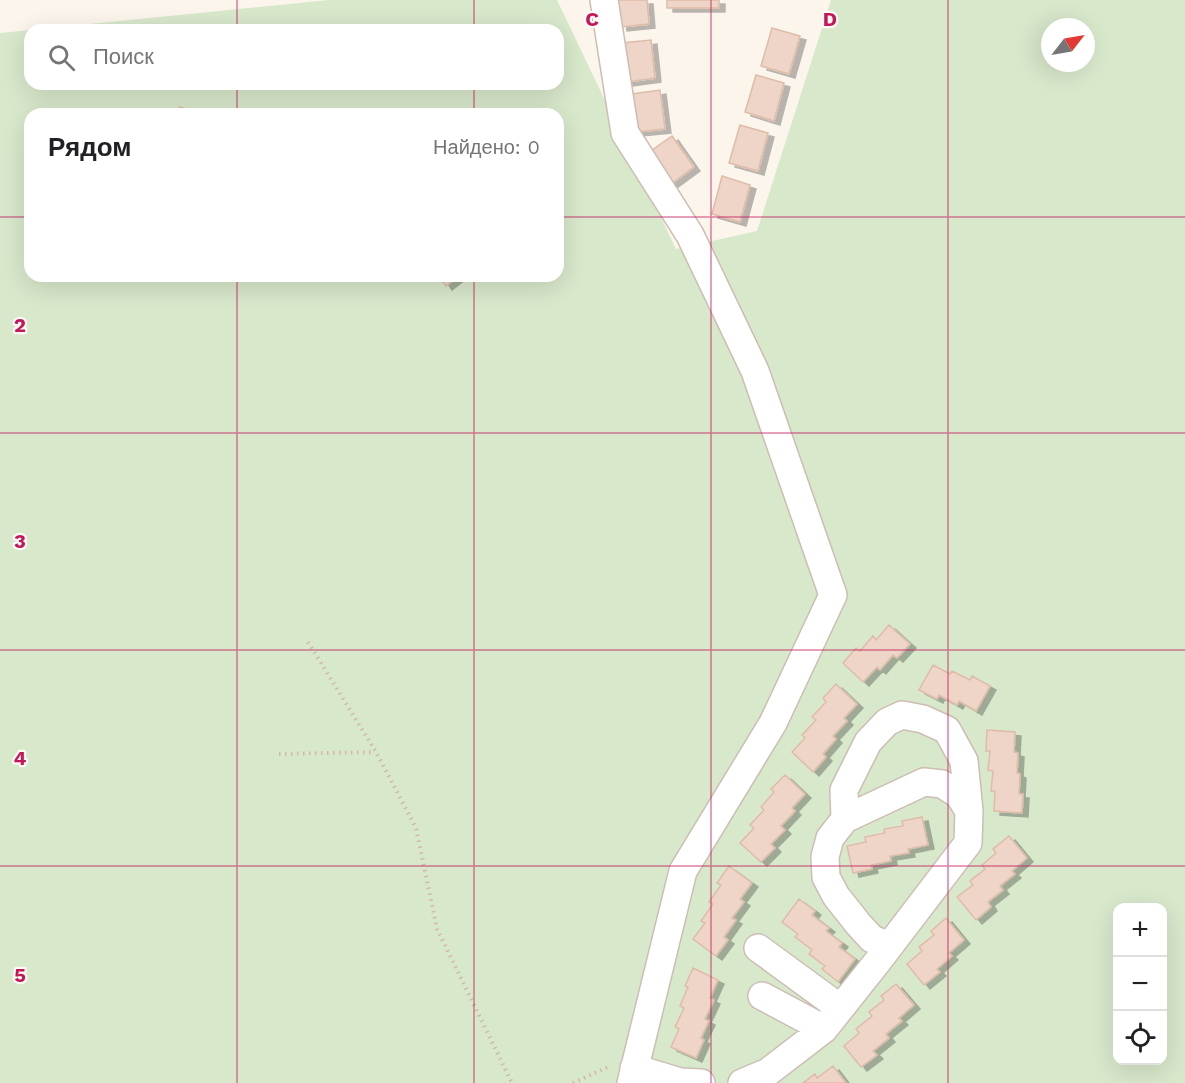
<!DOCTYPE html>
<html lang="ru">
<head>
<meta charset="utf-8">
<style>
  body { margin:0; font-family:"Work Sans",sans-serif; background:#f2f2f2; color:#202124 }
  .controls { position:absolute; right:18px; bottom:18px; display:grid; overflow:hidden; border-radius:12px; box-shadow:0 6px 24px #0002 }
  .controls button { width:54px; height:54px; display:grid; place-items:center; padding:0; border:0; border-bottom:2px solid #e0e0e0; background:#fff; color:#202124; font:30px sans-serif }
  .compass { position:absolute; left:1041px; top:18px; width:54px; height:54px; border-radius:50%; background:#fff; box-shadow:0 6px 24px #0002; rotate:59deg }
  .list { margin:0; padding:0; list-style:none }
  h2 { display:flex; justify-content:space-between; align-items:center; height:78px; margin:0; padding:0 24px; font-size:26px }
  h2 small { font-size:20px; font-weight:400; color:#757577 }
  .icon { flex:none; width:33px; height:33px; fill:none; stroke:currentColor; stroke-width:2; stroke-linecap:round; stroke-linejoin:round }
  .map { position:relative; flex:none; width:1185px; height:1083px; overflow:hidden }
  .search { position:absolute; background:#fff; box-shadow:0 6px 24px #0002; left:24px; top:24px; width:540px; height:66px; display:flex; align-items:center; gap:15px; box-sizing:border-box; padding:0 21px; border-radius:18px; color:#757577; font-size:22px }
  .panel { position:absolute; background:#fff; box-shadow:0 6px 24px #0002; left:24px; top:108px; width:540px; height:174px; border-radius:18px }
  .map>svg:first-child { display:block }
  .green { fill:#d8e8cb; fill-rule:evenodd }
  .building { fill:#eed5c7; stroke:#dfbca8; stroke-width:1.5; filter:url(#shadow) }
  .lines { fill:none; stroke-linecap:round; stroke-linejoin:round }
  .minor-casing { stroke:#cdbdb3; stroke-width:30 }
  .path { stroke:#d3b8a9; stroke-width:4; stroke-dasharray:1.5 4.5; stroke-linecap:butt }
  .minor { stroke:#fff; stroke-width:27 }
  .grid { fill:none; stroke:#c2185b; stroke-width:1.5; stroke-opacity:0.55 }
  .grid-label { font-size:20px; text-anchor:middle; font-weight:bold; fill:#c2185b; stroke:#fef9f3; stroke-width:4.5; stroke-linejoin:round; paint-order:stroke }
</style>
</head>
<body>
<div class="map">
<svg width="1185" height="1083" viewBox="0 0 1185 1083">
  <defs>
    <filter id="shadow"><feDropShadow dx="6" dy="4" stdDeviation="0" flood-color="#0004"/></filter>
  </defs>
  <rect width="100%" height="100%" fill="#fbf5ec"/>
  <path class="green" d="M329,0H557L676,249L757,231L831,0H1185V1083H0V33ZM1050,27H1086V63H1050ZM30,30H558V84H30ZM30,114H558V276H30ZM1118,908H1162V1060H1118Z"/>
  <path class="building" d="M618,0H647L649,24L621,27Z
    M667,0H719V8H667Z
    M772,28L800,36L789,74L761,66Z
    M651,40L655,78L627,82L622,43Z
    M756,75L784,83L774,121L745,112Z
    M660,90L665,129L636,132L632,94Z
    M180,107L200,114H178Z
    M740,125L768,133L758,171L729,163Z
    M672,136L694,167L671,184L648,153Z
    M722,176L750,185L740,222L712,214Z
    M439,276H459L446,286Z
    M889,625L910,644L897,658L893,655L880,670L877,667L863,682L843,663L856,648L860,651L873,636L876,640Z
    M933,665L950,674L952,671L970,680L972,676L990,686L976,711L959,701L957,705L939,695L937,699L919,690Z
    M836,684L857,704L844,718L847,721L833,736L836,739L823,754L826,757L813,772L792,752L805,738L802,735L816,720L812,717L826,702L823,698Z
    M987,730L1015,732L1014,752L1018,753L1017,773L1020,774L1019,794H1023L1022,813L994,811L995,791H991L993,771L988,770L990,751H986Z
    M785,775L805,794L792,808L795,811L781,826L785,830L771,844L775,848L761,862L740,843L754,828L750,825L764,810L761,807L774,792L771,789Z
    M922,817L928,845L908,849L909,853L890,856L891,861L871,865L872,869L853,873L847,846L866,842L865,837L885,833L884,829L903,826L902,821Z
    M1009,836L1027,858L1012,871L1015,874L1000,886L1003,890L988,902L991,907L976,920L957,897L973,885L970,881L985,869L982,865L996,853L993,849Z
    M729,866L752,883L740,899L744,902L732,918L736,920L724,937L728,940L716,956L693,939L705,923L701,921L713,904L709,902L721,885L717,883Z
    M799,899L815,911L812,915L829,928L826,931L842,943L839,947L855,959L838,982L822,969L825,966L809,954L812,950L795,937L798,934L782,922Z
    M946,918L964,940L949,953L952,956L937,969L940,972L924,985L907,964L922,951L919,947L934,935L931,931Z
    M693,968L718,980L710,998L714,1000L705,1019L709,1021L701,1038L704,1040L696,1058L671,1047L679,1029L675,1027L684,1008L680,1006L688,987L685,986Z
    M896,984L914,1005L899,1018L902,1021L886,1034L889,1038L873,1051L877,1055L861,1067L844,1046L859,1033L856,1029L872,1016L869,1012L884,1000L881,996Z
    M833,1066L846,1083H803L815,1074L817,1078Z"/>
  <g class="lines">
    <g class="minor-casing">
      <path id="minor" d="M604,0L625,133L690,235L755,371L833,595L773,723L683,871L631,1083
        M845,819L924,782L942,784L959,795L969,811
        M758,948L840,1008
        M762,996L824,1029
        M634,1068L680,1082L701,1083
        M742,1083L768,1072L824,1029L878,961L968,843L969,811L964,761L947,730L923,719L902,715L887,722L868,742L844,790L845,819L830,838L825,857L826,877L836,896L859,925L872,939L882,943L892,942"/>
    </g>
    <path class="path" d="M308,642L376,752L416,828L437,929L512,1083
      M279,754L375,752
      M573,1083L610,1066"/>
    <use href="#minor" class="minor"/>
  </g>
  <path class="grid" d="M237,0V30M474,0V30M711,0V1083M948,0V1083M237,84V114M474,84V114M0,217H30M558,217H1185M237,276V1083M474,276V1083M0,433H1185M0,650H1185M0,866H1185"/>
  <g class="grid-label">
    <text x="592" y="26">C</text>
    <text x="830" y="26">D</text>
    <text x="20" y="332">2</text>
    <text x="20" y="548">3</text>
    <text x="20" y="765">4</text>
    <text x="20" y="982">5</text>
  </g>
</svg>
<div class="controls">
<button>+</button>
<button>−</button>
<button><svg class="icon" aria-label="locate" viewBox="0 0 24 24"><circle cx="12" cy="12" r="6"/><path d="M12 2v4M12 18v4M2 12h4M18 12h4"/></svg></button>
</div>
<svg class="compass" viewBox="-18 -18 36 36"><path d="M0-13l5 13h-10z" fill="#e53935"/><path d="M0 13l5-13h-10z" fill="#757577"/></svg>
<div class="search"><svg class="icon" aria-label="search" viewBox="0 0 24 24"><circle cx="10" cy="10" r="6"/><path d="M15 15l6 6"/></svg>Поиск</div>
<section class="panel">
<h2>Рядом<small>Найдено: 0</small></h2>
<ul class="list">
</ul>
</section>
</div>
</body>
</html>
